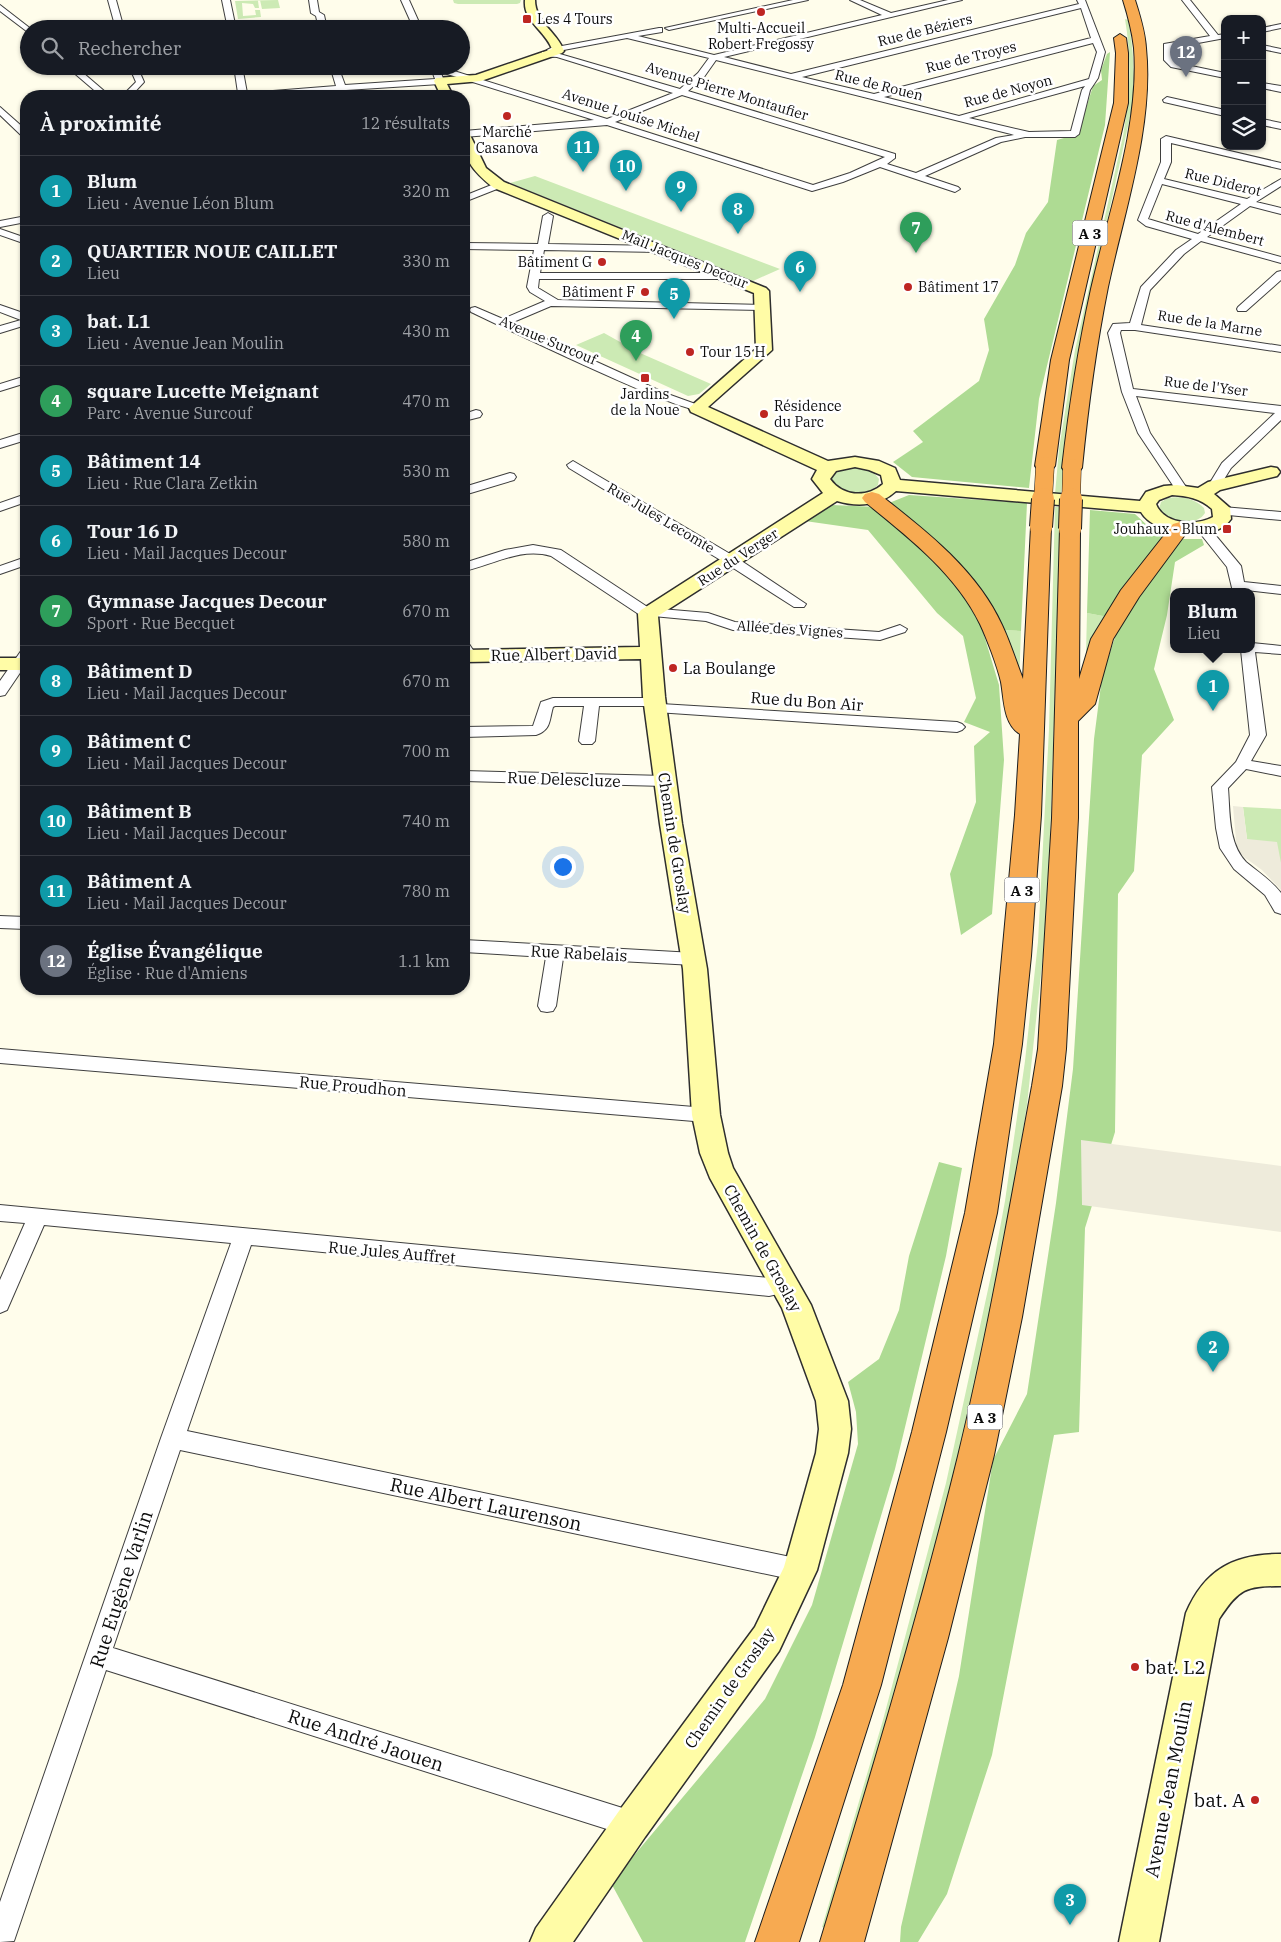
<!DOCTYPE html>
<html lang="fr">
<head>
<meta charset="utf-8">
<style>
  body { margin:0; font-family:"IBM Plex Serif",serif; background:#20242c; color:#f1f3f6 }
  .controls { position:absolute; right:15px; top:15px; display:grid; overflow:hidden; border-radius:10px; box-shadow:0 1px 4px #0004 }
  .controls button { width:45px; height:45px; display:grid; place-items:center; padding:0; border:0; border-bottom:1px solid #363941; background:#171b24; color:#f1f3f6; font:25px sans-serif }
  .you { position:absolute; left:562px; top:866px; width:18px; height:18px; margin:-12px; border:4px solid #fff; border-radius:50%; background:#1a73e8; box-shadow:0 0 0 8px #1a73e833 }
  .badge { display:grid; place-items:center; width:32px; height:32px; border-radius:50%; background:#1a73e8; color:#fff; font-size:16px; font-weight:700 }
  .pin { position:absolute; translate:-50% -41px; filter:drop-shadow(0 1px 2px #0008) }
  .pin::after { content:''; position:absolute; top:26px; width:18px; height:15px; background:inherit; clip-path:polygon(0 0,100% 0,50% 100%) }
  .popup { position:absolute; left:1170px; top:588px; width:85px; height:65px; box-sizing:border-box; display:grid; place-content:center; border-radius:10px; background:#171b24; filter:drop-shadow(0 1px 4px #0005); font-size:16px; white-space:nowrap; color:#9ea1a6 }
  .popup b { font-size:19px; color:#f1f3f6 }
  .popup::after { content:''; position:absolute; left:50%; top:100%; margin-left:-10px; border:10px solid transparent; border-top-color:#171b24 }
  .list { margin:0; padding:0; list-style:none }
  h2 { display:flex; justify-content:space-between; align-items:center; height:65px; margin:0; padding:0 20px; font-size:21px }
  h2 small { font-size:16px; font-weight:400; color:#9ea1a6 }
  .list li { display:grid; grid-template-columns:32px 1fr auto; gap:15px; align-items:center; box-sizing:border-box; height:70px; padding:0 20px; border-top:1px solid #363941 }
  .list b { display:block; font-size:19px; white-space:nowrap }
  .list p { margin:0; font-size:16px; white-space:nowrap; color:#9ea1a6 }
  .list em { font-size:16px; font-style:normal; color:#9ea1a6 }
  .icon { flex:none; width:28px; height:28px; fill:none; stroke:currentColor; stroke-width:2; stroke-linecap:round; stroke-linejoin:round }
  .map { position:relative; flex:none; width:1281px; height:1942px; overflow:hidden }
  .search { position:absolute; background:#171b24; box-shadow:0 1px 4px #0004; left:20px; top:20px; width:450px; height:55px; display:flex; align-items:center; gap:12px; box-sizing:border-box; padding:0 18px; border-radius:28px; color:#9ea1a6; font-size:19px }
  .panel { position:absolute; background:#171b24; box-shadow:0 1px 4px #0004; left:20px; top:90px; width:450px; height:905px; border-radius:20px }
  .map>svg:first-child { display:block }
  .green { fill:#cceab4 }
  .forest { fill:#aedb93 }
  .plaza { fill:#eeebdb }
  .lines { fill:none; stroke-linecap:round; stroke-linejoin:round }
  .street-casing { stroke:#3f3f3f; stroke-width:2 }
  .secondary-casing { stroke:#2e2e2e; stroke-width:3 }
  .highway-casing { stroke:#1d1d1d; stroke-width:2 }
  .street { fill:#fff; fill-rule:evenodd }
  .secondary { fill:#fffca6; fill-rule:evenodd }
  .highway { fill:#f7aa51; fill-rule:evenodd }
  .highway-bridge-far1-casing { stroke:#1d1d1d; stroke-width:19; stroke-linecap:butt }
  .highway-bridge-casing { stroke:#1d1d1d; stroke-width:24; stroke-linecap:butt }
  .highway-bridge-far1 { stroke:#f7aa51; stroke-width:18 }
  .highway-bridge { stroke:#f7aa51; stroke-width:22 }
  .poi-dot { fill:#be2622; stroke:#fff; stroke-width:2 }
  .labels { text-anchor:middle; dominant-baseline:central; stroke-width:5; stroke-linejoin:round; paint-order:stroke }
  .far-poi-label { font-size:14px; fill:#0c0c0c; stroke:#fff; text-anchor:start }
  .far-street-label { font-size:14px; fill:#0c0c0c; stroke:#fff }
  .shield { fill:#fff; stroke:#555; stroke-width:1 }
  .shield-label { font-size:15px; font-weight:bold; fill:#0c0c0c }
  .street-label { font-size:16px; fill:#0c0c0c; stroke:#fff }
  .poi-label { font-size:16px; fill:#0c0c0c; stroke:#fff; text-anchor:start }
  .near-street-label { font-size:19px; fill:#0c0c0c; stroke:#fff }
  .near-poi-label { font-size:19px; fill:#0c0c0c; stroke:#fff; text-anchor:start }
</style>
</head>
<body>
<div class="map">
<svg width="1281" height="1942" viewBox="0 0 1281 1942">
  <rect width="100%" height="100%" fill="#fffdeb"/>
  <path class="green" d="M260,0L258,1L259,8H255L253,4L242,3L243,16L256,15L255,10H260L261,17L238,19L235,1L278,0L280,8L262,9Z
    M453,0H521L520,3L517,4H458L454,3Z
    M1125,19L1128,20C1134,51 1135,76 1132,108L1080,343L1068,418L1061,495L1055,494L1059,449L1075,350L1123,136C1130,96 1132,60 1125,19Z
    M535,176L780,269L753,281L510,183Z
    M604,333L640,353L711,384L699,394L688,396L576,345Z
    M851,467C862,468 873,469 879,479L878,485C863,499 843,492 829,482L831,473Z
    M1168,498C1181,496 1194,498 1204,508L1205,513C1196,528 1168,521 1159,509L1161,502Z
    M1055,507H1061L1049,870L1043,955L1027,1105L1019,1155L999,1273L950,1504L830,1930L822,1927L883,1720L946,1483L992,1271L1005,1201L1025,1061L1038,942L1049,729Z
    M1087,613L1108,617L1086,653Z
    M1003,630L1021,631L1019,682Z
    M1243,807L1281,809V863L1247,839Z"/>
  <path class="forest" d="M1110,52L1105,125L1039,399L1029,488L912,477L893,462L923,442L913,431L979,381L989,350L984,319L1015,265L1026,233L1048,202L1057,140L1078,134L1093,86L1102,80L1101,70L1107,54Z
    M909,495L1027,503L1021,631L1003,630L991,607L954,558L889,503Z
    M832,505L877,507L951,577L981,625L999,685L1004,760L992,914L961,935L950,874L976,802L974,746L990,732L964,722L976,698L963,636L937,613L868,530L805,521Z
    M1090,510L1135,514L1148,526L1166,534L1108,617L1087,613Z
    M1183,539H1202L1204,545L1175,562L1167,615L1154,669L1174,720L1142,755L1134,871L1118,894L1115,1132L1085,1228L1079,1432L1054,1435L992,1755L947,1894L918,1942H900L901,1927L959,1676L993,1460L1027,1394L1056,1203L1073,1069L1094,739L1102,677L1118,628L1143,588Z
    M939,1162L962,1168L946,1256L895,1469L815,1737L745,1942H643L611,1883L765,1699L812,1605L858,1444L856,1412L848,1382L879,1359L899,1310L909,1256Z"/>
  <path class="plaza" d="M1233,806L1243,807L1247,839L1277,842L1281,863V890L1262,870L1237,852Z
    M1081,1140L1281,1166V1232L1082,1205Z"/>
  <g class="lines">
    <g class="street-casing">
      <path id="street" d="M108,0H116L124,29H116Z
        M222,0H230L236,29H228Z
        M309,0H317L319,12L324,15L327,29H319L316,16L311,13Z
        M401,0H409L422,29H414Z
        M793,0H808L669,30L665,28Z
        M850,0H860L891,13L948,0H962L724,57L791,74L1079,4L1077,0H1085L1105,52L1098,78L1090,90L1079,134L1075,137H1025L1001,142L925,176L958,187L960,189L955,192L880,167L843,182L812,191L607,125L464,137V131L594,120L444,73H441L444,81L440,84L346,90L348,96H340L338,91L267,96H231L238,93L234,66H242L247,93L336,86L330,66H338L345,85L435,79L431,68L438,66L607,119L673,93L557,57L542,56V52H549L547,50L551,48L659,28H662V32L638,36L714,55L882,15ZM1081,8L1091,38L874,94L802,77ZM627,38L709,58L698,73L680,89L553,52ZM1093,43L1097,52L1089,79L959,116L884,97ZM716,60L1011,134L1014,135L996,138L916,173L887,164L895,158V154L688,91L704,77ZM1085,86L1082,90L1071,131L1029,132L969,118ZM682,95L885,157L850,173L813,185L615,122Z
        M1182,0H1190L1218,35L1225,34V38L1171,48L1172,59L1177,63L1225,73V78L1171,67L1164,60V44L1210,36Z
        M0,5L31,29H29V33L0,11Z
        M1281,24V28L1262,32V28Z
        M1262,45L1281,49V53L1262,49Z
        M66,66H75L110,96H101Z
        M129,66H137L144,82L131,96H122L136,82Z
        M1262,83L1281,86V92L1262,88Z
        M1167,97L1225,110V116L1164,102L1163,100Z
        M0,107L26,130V138L23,137L0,115Z
        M1262,119L1281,123V129L1262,125Z
        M1166,136L1281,163V169L1171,143V162L1164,179L1247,199L1281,179V186L1256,202L1281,208V214L1250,206L1207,237L1281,257V263L1201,241L1184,254L1150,290L1141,325L1281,346V352L1135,330H1121L1120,333L1133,389L1281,406V420L1231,468L1218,489L1214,490L1208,486L1222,463L1275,413L1136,396L1150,433L1188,490L1182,494L1178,493L1138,433L1122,392L1108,333L1113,324L1130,323L1141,287L1176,250L1192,239L1146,226L1138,220L1161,162V139ZM1162,184L1241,204L1198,234L1148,219Z
        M499,182L504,185L502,187L464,202V196Z
        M548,213L553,216L548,244L659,246L664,249L659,252L544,250L540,273H726L731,276L726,279H539L538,288L558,300L765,305L766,307L765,309L761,310L551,306L511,323L665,393L701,406L703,408L701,410C683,415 501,326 471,312L470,310L471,308L475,307L503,319L545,301L530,292L527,287L534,250L464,249V243L538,244L543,216Z
        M26,216V222L0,227V221Z
        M0,229L26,238V244L0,235Z
        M1281,271V280L1246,311H1238L1237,309L1238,307L1277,272Z
        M0,305L26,314V325L0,333V326L21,320L0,312Z
        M26,376V383L0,391V384Z
        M476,410L480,411L482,414L480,417L464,421V414Z
        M26,432V440L0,448V440Z
        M573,461L737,558L806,604L804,607H794L727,564L569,468L567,465Z
        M510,473L514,474L516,477L514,480L464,495V487Z
        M26,494V502L0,511V503Z
        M1223,507L1281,512V520L1218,514L1217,511L1218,508Z
        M1202,524L1207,525L1241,566L1244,582L1281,586V594L1246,590L1247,592H1233L1227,567L1196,528Z
        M533,545L561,550L649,608L708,613L735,622L879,632L900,625L907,629L905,632L880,640L733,630L706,621L653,616L643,617L551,556C520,547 493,565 464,571V563L505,550Z
        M26,557V565L0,574V566Z
        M464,643L469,644L477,656L475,659L470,660L464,657Z
        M1252,643L1281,646V654L1255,652L1266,735L1251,761L1281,766V776L1246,769L1228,788C1230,812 1228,843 1246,862C1258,872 1271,880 1281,893V914L1275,912L1265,895L1234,869L1220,848L1216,828L1212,787L1236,762L1250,735L1241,650H1252Z
        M26,650V664L5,695L0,696V681L21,651Z
        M553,698H655L660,699L662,702L661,704L957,722L962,724L965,727L962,730L957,732L656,712L651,711L650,706H599L595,741L592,744H582L579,741L584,706H555L553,707C549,721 551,730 536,735L464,737V727L533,726L541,702Z
        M464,771L665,776L671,778L673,781L671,784L665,786L464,781Z
        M0,916L26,917V929L0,928Z
        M464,940L694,953L700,955L703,959L700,963L694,965L563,958L556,1006L553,1011L547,1012L541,1011L538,1006L546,957L464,952Z
        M0,1049L706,1108L713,1110L715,1115L713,1120L706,1122L0,1063Z
        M0,1205L769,1278L784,1276L791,1279L794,1285L791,1291L769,1296L251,1245L187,1431L800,1559L808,1562L812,1570L808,1578L800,1581L180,1450L113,1648L632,1811L641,1815L645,1824L641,1833L632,1837L106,1670L14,1941L0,1942V1902L161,1438L231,1243L44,1225L7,1310L0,1313V1280L25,1223L0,1221Z"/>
    </g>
    <g class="secondary-casing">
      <path id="secondary" d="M525,0H535C535,22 557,32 564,51L562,53L481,81L447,84L453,96H441L434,81L436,78L476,75L552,49C545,30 523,22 525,0Z
        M464,131L470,135L486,168L504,182L766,288L769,291L772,350L708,407L828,461L855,457L879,461L895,468L900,480L1140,501L1146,492L1164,486L1177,485L1198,488L1208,482L1271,467L1277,468L1280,472L1277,476L1220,490L1214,494L1230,508L1231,519C1214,544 1155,536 1141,512L896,491C880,506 857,507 837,501L658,616L665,697L682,824L707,969L720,1115L728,1153L733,1168L811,1305L848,1401L851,1429L848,1453L817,1570L779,1651L645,1837L573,1942H530L536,1928L619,1811L755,1627L784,1567L816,1453L819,1429L816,1401L782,1308L710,1178L700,1153L692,1115L683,969L660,824L643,697L641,659L464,662V650L640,647L638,614L641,610L823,493L812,479L817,470L691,412L689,408L756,349L754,293L494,188C473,171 462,160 464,131ZM855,467L869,470L881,475L883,484C867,498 843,497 830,479L836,471ZM1172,495C1187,496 1200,498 1212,509L1213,517C1196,526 1164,525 1156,504L1159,500Z
        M0,658H26V670H0Z
        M1281,1554V1586C1245,1586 1239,1589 1219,1619L1159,1942H1119L1186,1613C1205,1569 1234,1554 1281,1554Z"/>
    </g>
    <g class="highway-casing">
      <path id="highway" d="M1123,0H1135C1140,16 1145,31 1146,48C1154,125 1124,212 1108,287C1096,347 1088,407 1082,468L1079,472L1072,474L1065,472L1062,468C1069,408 1078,348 1091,289C1108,214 1140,125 1134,48C1132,31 1128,16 1123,0Z
        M1120,34L1126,38L1128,53V103L1069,360L1055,466L1052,470L1045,472L1038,470L1035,466L1051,360L1114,103L1116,53L1114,38Z
        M872,492L879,494C925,530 977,570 1002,625C1010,642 1016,661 1023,679L1031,527L1034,523L1041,521L1048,523L1051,527L1041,815L1031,956L1022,1044L997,1213L946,1432L881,1685L799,1942H755L843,1685L912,1432L965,1213L994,1044L1015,815L1020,734C1003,724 1004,698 1001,682C997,665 987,639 980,624C955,573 908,537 865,502L862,498L865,494Z
        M1180,522L1187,524L1190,528L1139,597L1113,639L1095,704L1078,721V818L1066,1049L1062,1086L1022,1317L994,1455L948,1638L864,1942H820C869,1781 918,1619 958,1456C988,1333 1009,1210 1032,1086L1038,1049L1052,818L1060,529L1063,525L1070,523L1077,525L1080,529L1079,679L1091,639L1121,590L1173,524Z"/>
    </g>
    <use href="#street" class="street"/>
    <use href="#secondary" class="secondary"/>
    <use href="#highway" class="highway"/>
    <g class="highway-bridge-far1-casing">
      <path id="highway-bridge-far1" d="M1043,501L1045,466
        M1071,501L1072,468"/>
    </g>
    <g class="highway-bridge-casing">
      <path id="highway-bridge" d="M1041,527L1043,499
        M1070,529L1071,499"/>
    </g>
    <use href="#highway-bridge-far1" class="highway-bridge-far1"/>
    <use href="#highway-bridge" class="highway-bridge"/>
  </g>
  <g class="poi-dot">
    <circle cx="761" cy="12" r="5"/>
    <rect x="522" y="14" width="10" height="10" rx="2.5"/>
    <circle cx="507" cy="116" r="5"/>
    <circle cx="602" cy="262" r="5"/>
    <circle cx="908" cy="287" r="5"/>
    <circle cx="645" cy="292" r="5"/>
    <circle cx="690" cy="352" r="5"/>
    <rect x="640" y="373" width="10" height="10" rx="2.5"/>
    <circle cx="764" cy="414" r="5"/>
    <rect x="1222" y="524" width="10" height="10" rx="2.5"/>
    <circle cx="673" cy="668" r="5"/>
    <circle cx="1135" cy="1667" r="5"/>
    <circle cx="1255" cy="1800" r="5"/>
  </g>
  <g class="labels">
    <g class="far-poi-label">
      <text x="537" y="19">Les 4 Tours</text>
      <text x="761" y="28" text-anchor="middle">Multi-Accueil<tspan x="761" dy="16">Robert Fregossy</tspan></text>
      <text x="507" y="132" text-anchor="middle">Marché<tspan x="507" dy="16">Casanova</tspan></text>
      <text x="592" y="262" text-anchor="end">Bâtiment G</text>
      <text x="918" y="287">Bâtiment 17</text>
      <text x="635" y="292" text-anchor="end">Bâtiment F</text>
      <text x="700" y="352">Tour 15 H</text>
      <text x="645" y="394" text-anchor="middle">Jardins<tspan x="645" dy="16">de la Noue</tspan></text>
      <text x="774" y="406">Résidence<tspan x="774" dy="16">du Parc</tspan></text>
      <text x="1217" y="529" text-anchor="end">Jouhaux - Blum</text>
    </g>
    <g class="far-street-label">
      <text transform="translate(925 30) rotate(-14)">Rue de Béziers</text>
      <text transform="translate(971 57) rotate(-14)">Rue de Troyes</text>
      <text transform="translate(879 85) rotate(14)">Rue de Rouen</text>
      <text transform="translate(727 91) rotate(17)">Avenue Pierre Montaufier</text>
      <text transform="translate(1008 91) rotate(-15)">Rue de Noyon</text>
      <text transform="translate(631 115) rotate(18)">Avenue Louise Michel</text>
      <text transform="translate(1223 182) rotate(14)">Rue Diderot</text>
      <text transform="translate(1215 228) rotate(15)">Rue d'Alembert</text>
      <text transform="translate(685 259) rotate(22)">Mail Jacques Decour</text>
      <text transform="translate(1210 323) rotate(9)">Rue de la Marne</text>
      <text transform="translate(548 340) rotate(23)">Avenue Surcouf</text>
      <text transform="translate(1206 386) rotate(7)">Rue de l'Yser</text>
      <text transform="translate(661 518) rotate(31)">Rue Jules Lecomte</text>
      <text transform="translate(738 557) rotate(-33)">Rue du Verger</text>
      <text transform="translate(790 629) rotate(4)">Allée des Vignes</text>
    </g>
    <g class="shield">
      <rect x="1072.5" y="220.5" width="35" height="25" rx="4"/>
      <rect x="1004.5" y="877.5" width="35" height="25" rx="4"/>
      <rect x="967.5" y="1404.5" width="35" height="25" rx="4"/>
    </g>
    <g class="shield-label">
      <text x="1090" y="233">A 3</text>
      <text x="1022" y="890">A 3</text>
      <text x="985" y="1417">A 3</text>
    </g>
    <g class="street-label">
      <text transform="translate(554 654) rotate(-1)">Rue Albert David</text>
      <text transform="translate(807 701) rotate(4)">Rue du Bon Air</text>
      <text transform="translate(564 779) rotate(2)">Rue Delescluze</text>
      <text transform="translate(675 843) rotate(81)">Chemin de Groslay</text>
      <text transform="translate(579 953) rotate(3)">Rue Rabelais</text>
      <text transform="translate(353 1086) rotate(5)">Rue Proudhon</text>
      <text transform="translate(763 1248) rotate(61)">Chemin de Groslay</text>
      <text transform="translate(392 1252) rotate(5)">Rue Jules Auffret</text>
      <text transform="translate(729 1688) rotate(-55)">Chemin de Groslay</text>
    </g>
    <g class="poi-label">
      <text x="683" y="668">La Boulange</text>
    </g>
    <g class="near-street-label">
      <text transform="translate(486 1504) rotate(12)">Rue Albert Laurenson</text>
      <text transform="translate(121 1589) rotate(-72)">Rue Eugène Varlin</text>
      <text transform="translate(366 1740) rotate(18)">Rue André Jaouen</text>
      <text transform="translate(1168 1789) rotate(-79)">Avenue Jean Moulin</text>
    </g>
    <g class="near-poi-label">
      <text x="1145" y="1667">bat. L2</text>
      <text x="1245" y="1800" text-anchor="end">bat. A</text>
    </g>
  </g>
</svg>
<div class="controls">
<button>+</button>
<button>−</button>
<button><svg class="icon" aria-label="layers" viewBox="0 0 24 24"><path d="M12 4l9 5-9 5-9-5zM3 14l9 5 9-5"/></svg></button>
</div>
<div class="you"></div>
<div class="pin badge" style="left:1213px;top:711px;background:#0f9aa8">1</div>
<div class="popup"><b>Blum</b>Lieu</div>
<div class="pin badge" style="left:1213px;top:1372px;background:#0f9aa8">2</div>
<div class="pin badge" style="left:1070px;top:1925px;background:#0f9aa8">3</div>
<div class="pin badge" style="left:636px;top:361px;background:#2e9e5b">4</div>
<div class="pin badge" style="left:674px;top:319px;background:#0f9aa8">5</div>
<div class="pin badge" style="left:800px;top:292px;background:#0f9aa8">6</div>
<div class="pin badge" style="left:916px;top:253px;background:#2e9e5b">7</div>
<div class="pin badge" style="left:738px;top:234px;background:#0f9aa8">8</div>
<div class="pin badge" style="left:681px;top:212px;background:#0f9aa8">9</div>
<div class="pin badge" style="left:626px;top:191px;background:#0f9aa8">10</div>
<div class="pin badge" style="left:583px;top:172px;background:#0f9aa8">11</div>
<div class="pin badge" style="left:1186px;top:77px;background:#6b7280">12</div>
<div class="search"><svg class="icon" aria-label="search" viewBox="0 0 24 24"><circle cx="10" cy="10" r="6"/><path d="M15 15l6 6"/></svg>Rechercher</div>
<section class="panel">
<h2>À proximité<small>12 résultats</small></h2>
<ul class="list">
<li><span class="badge" style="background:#0f9aa8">1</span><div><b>Blum</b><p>Lieu · Avenue Léon Blum</p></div><em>320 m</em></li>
<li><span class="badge" style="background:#0f9aa8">2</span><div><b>QUARTIER NOUE CAILLET</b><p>Lieu</p></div><em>330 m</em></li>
<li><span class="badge" style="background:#0f9aa8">3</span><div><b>bat. L1</b><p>Lieu · Avenue Jean Moulin</p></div><em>430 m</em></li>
<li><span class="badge" style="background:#2e9e5b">4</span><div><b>square Lucette Meignant</b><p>Parc · Avenue Surcouf</p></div><em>470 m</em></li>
<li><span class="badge" style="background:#0f9aa8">5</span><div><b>Bâtiment 14</b><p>Lieu · Rue Clara Zetkin</p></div><em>530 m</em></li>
<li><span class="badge" style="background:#0f9aa8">6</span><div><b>Tour 16 D</b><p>Lieu · Mail Jacques Decour</p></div><em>580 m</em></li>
<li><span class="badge" style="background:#2e9e5b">7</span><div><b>Gymnase Jacques Decour</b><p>Sport · Rue Becquet</p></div><em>670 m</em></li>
<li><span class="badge" style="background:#0f9aa8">8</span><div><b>Bâtiment D</b><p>Lieu · Mail Jacques Decour</p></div><em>670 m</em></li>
<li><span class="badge" style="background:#0f9aa8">9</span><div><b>Bâtiment C</b><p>Lieu · Mail Jacques Decour</p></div><em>700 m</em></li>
<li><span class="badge" style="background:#0f9aa8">10</span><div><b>Bâtiment B</b><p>Lieu · Mail Jacques Decour</p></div><em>740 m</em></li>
<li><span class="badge" style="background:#0f9aa8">11</span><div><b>Bâtiment A</b><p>Lieu · Mail Jacques Decour</p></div><em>780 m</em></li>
<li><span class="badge" style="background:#6b7280">12</span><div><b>Église Évangélique</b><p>Église · Rue d'Amiens</p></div><em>1.1 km</em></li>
</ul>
</section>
</div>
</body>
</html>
